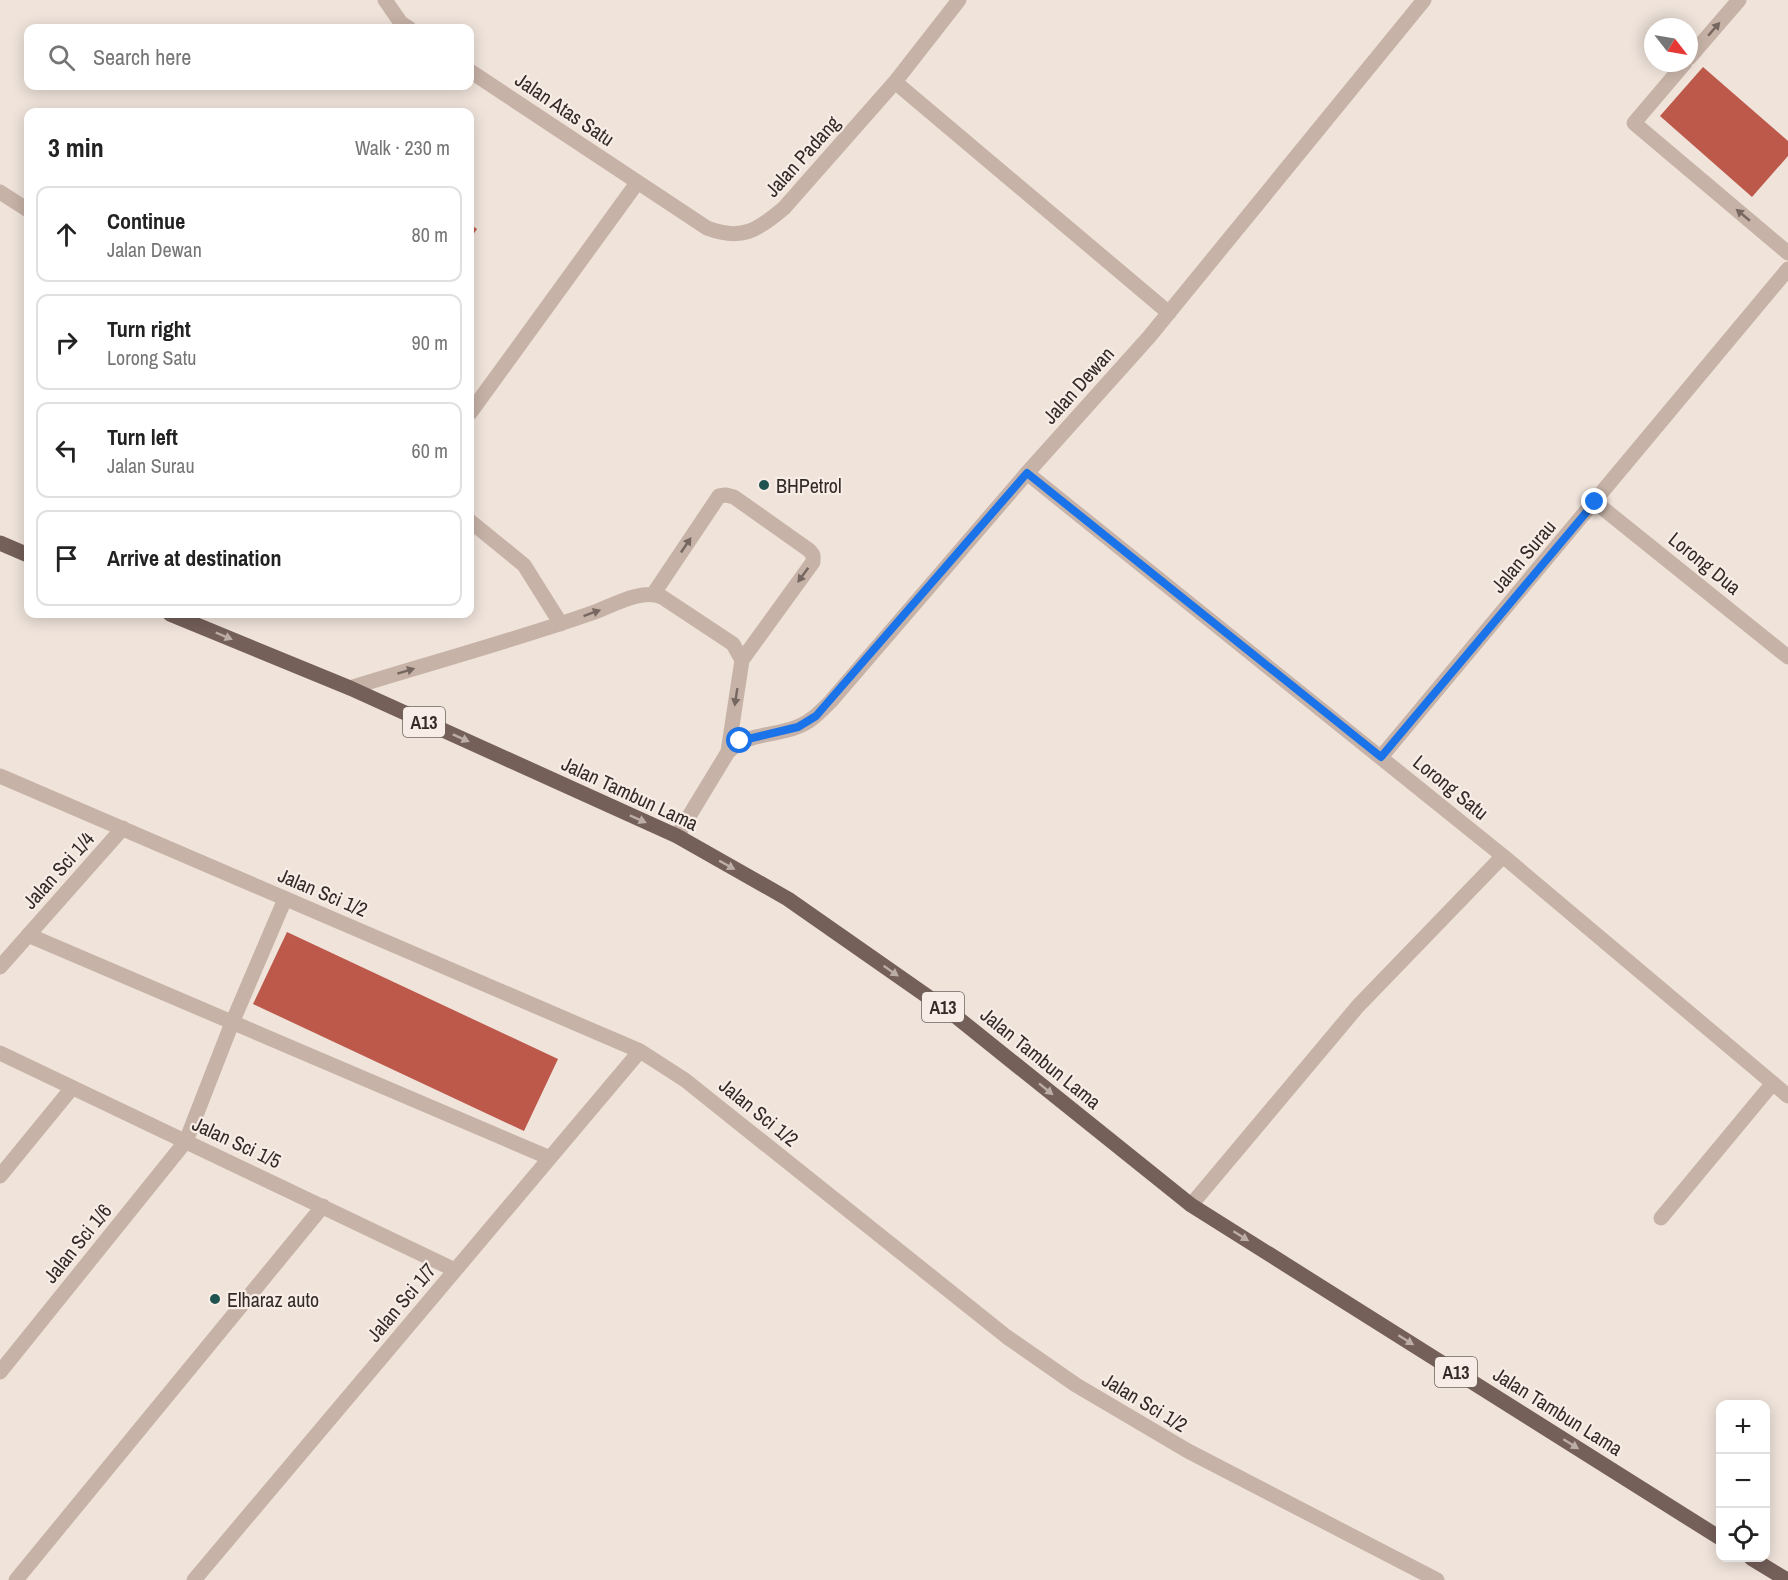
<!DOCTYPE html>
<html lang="en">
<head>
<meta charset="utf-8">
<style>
  body { margin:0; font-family:"Archivo Narrow",sans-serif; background:#f2f2f2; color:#222 }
  .controls { position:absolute; right:18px; bottom:18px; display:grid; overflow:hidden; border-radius:12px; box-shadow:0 3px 15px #0003 }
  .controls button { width:54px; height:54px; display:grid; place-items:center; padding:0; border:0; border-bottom:2px solid #e0e0e0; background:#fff; color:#222; font:30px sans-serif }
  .compass { position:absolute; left:1644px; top:18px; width:54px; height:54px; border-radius:50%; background:#fff; box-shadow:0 3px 15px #0003; rotate:121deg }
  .stop { position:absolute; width:18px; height:18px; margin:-14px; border:4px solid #1a73e8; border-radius:50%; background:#fff }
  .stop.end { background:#1a73e8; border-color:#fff; box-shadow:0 2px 6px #0008 }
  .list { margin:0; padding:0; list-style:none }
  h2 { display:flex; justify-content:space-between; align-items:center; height:78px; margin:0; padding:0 24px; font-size:26px }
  h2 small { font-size:20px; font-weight:400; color:#767676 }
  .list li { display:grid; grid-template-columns:39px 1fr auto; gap:18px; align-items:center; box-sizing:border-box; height:96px; margin:0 12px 12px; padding:0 12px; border:2px solid #e0e0e0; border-radius:12px }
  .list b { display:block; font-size:22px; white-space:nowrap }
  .list p { margin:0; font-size:20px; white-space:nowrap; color:#767676 }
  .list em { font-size:20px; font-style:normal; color:#767676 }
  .icon { flex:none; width:33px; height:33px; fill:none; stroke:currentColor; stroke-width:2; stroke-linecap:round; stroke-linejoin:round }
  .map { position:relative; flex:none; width:1788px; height:1580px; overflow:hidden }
  .search { position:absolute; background:#fff; box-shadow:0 3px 15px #0003; left:24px; top:24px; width:450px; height:66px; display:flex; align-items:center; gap:15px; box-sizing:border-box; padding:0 21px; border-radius:12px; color:#767676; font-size:22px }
  .panel { position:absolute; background:#fff; box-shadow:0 3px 15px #0003; left:24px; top:108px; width:450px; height:510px; border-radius:12px }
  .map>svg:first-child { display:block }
  .building { fill:#bd594b }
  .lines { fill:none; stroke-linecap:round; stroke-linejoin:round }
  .minor { stroke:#c6b2a7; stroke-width:15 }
  .major { stroke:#745f59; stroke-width:15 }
  .oneway { fill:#766761 }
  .oneway2 { fill:#bdada7 }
  .route { stroke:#1a73e8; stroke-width:8 }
  .poi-dot { fill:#20524f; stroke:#f8ede6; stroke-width:2 }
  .labels { text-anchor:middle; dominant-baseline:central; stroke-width:4.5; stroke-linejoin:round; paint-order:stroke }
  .shield { fill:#f8ede6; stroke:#6f6460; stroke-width:1.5 }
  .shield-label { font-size:18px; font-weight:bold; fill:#342a27 }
  .street-label { font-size:20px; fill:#342a27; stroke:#f8ede6 }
  .poi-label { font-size:20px; fill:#342a27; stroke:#f8ede6; text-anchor:start }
</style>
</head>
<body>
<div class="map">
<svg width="1788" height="1580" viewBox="0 0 1788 1580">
  <rect width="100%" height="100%" fill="#efe3da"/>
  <path class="building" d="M1703,67L1788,141V156L1752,197L1660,116Z
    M470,224L477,229L470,239Z
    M287,932L558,1059L524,1131L253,1004Z"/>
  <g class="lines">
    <path class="minor" d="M385,0L401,23L409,28
      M1689,58L1739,0
      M1685,63L1634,123L1788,253
      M470,71L707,228C741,241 757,231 784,208L895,82L959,0
      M895,82L1169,313
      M0,192L28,210
      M470,413L637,183
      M1027,473L1503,856L1788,1096
      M1595,502L1788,657
      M470,521L524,565L561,624
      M654,593L719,496L726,495L734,497L809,550L813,555V562L742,660
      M350,688C430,663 512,641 592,613C612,606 641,588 662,597L733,644L742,660L728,752L677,836
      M728,752C749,732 771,737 797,727C811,722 821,711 831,701L1027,473L1149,337L1424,0
      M1381,757L1788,269
      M0,776L640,1051L685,1080L1007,1337L1076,1385L1188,1451L1437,1580
      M28,935L550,1158
      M0,967L123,828
      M0,1053L455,1270
      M0,1176L72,1088
      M1191,1205L1358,1006L1503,856
      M1661,1218L1773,1083
      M0,1372L186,1141L232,1023L285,899
      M16,1580L323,1206
      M194,1580L640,1051"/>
    <path class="major" d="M0,543L28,555
      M170,614L350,688L677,836L788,899L954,1015L1191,1205L1720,1538
      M1751,1558L1787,1580"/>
  </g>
  <defs><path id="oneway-solid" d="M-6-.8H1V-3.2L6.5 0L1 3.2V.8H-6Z" transform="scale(1.5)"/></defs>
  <g class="oneway">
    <use href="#oneway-solid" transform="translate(1714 29) rotate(-49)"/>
    <use href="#oneway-solid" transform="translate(1743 215) rotate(-140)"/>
    <use href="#oneway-solid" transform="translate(686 545) rotate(-56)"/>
    <use href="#oneway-solid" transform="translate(803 575) rotate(126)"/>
    <use href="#oneway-solid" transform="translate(592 613) rotate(-20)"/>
    <use href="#oneway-solid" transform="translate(406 671) rotate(-17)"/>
    <use href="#oneway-solid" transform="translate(736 697) rotate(99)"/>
  </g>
  <g class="oneway2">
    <use href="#oneway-solid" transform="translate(224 636) rotate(23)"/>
    <use href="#oneway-solid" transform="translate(461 738) rotate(24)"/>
    <use href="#oneway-solid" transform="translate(638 819) rotate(24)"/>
    <use href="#oneway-solid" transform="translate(727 865) rotate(29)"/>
    <use href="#oneway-solid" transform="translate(891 971) rotate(35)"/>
    <use href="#oneway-solid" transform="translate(1046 1089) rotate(39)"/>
    <use href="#oneway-solid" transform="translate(1241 1236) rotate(32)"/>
    <use href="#oneway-solid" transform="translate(1406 1340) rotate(32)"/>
    <use href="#oneway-solid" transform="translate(1571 1444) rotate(32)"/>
  </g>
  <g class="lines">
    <path class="route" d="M740,741L798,727L816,716L1027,473L1381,757L1595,502"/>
  </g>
  <g class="poi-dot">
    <circle cx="764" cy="485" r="6"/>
    <circle cx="215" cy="1299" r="6"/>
  </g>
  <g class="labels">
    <g class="shield">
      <rect x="403" y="707" width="42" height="30" rx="4.5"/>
      <rect x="922" y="992" width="42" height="30" rx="4.5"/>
      <rect x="1435" y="1357" width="42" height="30" rx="4.5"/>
    </g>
    <g class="shield-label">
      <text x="424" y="722">A13</text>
      <text x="943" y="1007">A13</text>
      <text x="1456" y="1372">A13</text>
    </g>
    <g class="street-label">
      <text transform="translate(565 109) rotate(34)">Jalan Atas Satu</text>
      <text transform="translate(802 156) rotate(-48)">Jalan Padang</text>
      <text transform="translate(1078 385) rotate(-48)">Jalan Dewan</text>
      <text transform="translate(1523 556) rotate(-50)">Jalan Surau</text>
      <text transform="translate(1705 563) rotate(39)">Lorong Dua</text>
      <text transform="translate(1451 787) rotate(39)">Lorong Satu</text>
      <text transform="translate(630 793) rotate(25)">Jalan Tambun Lama</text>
      <text transform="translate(58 870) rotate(-48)">Jalan Sci 1/4</text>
      <text transform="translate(323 892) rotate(23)">Jalan Sci 1/2</text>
      <text transform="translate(1041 1058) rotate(39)">Jalan Tambun Lama</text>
      <text transform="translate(759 1112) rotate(39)">Jalan Sci 1/2</text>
      <text transform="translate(237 1142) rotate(25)">Jalan Sci 1/5</text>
      <text transform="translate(77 1243) rotate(-51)">Jalan Sci 1/6</text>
      <text transform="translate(401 1302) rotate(-50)">Jalan Sci 1/7</text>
      <text transform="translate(1145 1402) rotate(31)">Jalan Sci 1/2</text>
      <text transform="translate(1558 1411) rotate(32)">Jalan Tambun Lama</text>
    </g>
    <g class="poi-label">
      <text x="776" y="485">BHPetrol</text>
      <text x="227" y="1299">Elharaz auto</text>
    </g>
  </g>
</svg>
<div class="controls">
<button>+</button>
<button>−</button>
<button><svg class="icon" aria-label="locate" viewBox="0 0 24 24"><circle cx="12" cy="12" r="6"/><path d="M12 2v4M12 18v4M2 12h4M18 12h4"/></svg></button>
</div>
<svg class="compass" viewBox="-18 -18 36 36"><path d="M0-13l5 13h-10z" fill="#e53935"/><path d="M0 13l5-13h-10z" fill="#767676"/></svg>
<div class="stop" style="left:740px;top:741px"></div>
<div class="stop end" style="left:1595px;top:502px"></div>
<div class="search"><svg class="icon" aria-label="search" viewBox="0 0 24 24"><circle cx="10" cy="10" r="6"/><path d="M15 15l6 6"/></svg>Search here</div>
<section class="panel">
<h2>3 min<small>Walk · 230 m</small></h2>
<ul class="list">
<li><svg class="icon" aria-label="ahead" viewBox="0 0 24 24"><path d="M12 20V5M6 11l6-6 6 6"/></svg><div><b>Continue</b><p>Jalan Dewan</p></div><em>80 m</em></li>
<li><svg class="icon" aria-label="right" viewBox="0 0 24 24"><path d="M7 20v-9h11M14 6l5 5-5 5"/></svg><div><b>Turn right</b><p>Lorong Satu</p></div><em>90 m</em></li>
<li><svg class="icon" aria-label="left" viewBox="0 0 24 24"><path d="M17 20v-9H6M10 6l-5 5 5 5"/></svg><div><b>Turn left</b><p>Jalan Surau</p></div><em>60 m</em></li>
<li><svg class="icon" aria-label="arrive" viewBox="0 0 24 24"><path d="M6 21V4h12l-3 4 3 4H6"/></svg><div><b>Arrive at destination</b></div></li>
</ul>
</section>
</div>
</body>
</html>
